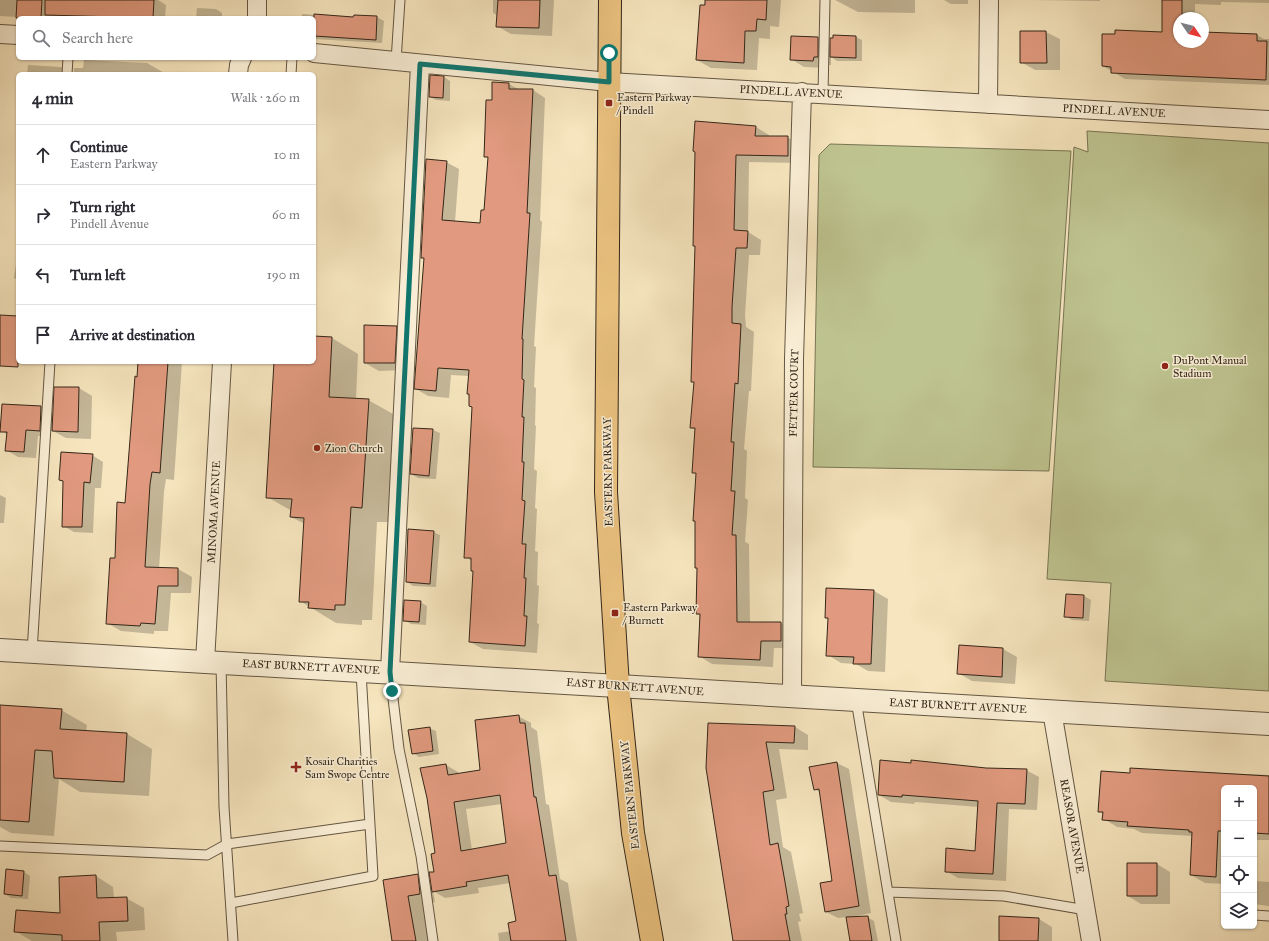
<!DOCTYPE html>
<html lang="en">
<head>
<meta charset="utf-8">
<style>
  body { margin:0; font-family:"IM FELL Great Primer",serif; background:#f7f7f7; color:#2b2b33 }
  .controls { position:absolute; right:12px; bottom:12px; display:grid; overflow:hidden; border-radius:6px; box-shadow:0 1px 3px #0004 }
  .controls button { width:36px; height:36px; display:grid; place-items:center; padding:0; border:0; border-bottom:1px solid #e1e1e2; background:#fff; color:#2b2b33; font:20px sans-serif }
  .compass { position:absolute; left:1173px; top:12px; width:36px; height:36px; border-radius:50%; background:#fff; box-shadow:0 1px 3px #0004; rotate:125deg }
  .stop { position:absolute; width:12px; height:12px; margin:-9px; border:3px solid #0f766e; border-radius:50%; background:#fff }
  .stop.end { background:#0f766e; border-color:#fff; box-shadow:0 1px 4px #0008 }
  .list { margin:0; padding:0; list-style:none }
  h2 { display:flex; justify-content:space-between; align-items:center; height:52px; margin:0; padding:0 16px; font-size:17px }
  h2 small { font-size:13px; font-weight:400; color:#7c7c81 }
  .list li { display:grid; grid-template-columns:26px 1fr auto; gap:12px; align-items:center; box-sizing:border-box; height:60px; padding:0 16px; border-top:1px solid #e1e1e2 }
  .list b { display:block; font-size:15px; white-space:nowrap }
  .list p { margin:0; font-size:13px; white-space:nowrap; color:#7c7c81 }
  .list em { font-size:13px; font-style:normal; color:#7c7c81 }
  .icon { flex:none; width:22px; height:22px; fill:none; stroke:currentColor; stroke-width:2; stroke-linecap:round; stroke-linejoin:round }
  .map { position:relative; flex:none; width:1269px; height:941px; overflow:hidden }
  .search { position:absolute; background:#fff; box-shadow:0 1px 3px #0004; left:16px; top:16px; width:300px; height:44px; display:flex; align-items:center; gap:10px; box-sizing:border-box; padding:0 14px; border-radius:6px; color:#7c7c81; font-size:15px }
  .panel { position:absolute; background:#fff; box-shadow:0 1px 3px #0004; left:16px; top:72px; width:300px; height:292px; border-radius:6px }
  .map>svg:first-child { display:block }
  .green { fill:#bec490; stroke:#787554 }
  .shadow { fill:#0003; fill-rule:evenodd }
  .building { fill:#e19a7f; stroke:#332618; fill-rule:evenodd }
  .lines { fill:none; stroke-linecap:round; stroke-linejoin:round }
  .service-casing { stroke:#645642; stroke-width:11 }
  .minor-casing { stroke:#645642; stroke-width:20 }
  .tertiary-casing { stroke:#645642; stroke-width:24 }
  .primary-casing { stroke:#332618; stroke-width:24 }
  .service { stroke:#f9eed5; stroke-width:9 }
  .minor { stroke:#f9eed5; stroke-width:18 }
  .tertiary { stroke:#f9eed5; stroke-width:22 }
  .primary { stroke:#ebc27f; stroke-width:22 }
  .route { stroke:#0f766e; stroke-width:5 }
  .poi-dot { fill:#8f2418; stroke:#f9eed5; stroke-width:1.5 }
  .labels { text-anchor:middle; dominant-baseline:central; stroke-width:3; stroke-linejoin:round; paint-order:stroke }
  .street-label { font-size:11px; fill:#332618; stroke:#f9eed5 }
  .poi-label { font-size:11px; fill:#332618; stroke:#f9eed5; text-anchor:start }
</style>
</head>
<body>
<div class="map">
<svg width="1269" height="941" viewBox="0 0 1269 941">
  <rect width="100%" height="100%" fill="#f6e5be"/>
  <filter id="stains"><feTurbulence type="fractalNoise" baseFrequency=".005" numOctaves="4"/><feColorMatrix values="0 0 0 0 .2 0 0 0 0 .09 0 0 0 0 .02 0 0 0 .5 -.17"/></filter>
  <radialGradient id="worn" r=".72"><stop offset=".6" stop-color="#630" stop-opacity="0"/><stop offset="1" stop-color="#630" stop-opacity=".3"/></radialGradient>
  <path class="green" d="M1087,131L1269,143V691L1105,681L1111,583L1047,579L1074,147L1088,152Z
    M830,144L1071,151L1049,471L813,467L819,155Z"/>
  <path class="shadow" d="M0,0H158L166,5L165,18H18V22L17,17L0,16Z
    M493,0H554L552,36L511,34L497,26L498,16L493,13Z
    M705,0H781L779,27L770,26V39L759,38L757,70L711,68L697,60Z
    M835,0H915V13L858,12Z
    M944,0H968V4H951Z
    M1032,0H1100V1Z
    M1163,0H1269V3L1221,2V5L1195,4V18H1179V42H1203V34L1257,35L1264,39H1269V85L1125,79L1103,66L1116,35L1163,33Z
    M197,8L216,9L222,13V18H196Z
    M302,14L354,18V16L377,17L384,21L382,43L314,39V18H302Z
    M1021,32H1046L1060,39V70H1035L1021,62Z
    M856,37L862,40V61H837L831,57V65H827V68L804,67L791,59L818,38L831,46Z
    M84,60L147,63L166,74H74V68H83Z
    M28,65L61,67L73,74H27Z
    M444,77L450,81V101L436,100L430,97Z
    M509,84L520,90H533L545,98L540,220L542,222L534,346L536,347L534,387L536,388L535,425L536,426L534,469L537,471L535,508L537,509L535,551L538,552L537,585L539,586L537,623L539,624L537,653L483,649L470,642L474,572L472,570V561L465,557L473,408L470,406L469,376L451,375L449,398L428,396L416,389L425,259L422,258L446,162L459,169L455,222L481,224L485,211L488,158L485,156L492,101Z
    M756,127L769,135V137H787L801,145V163L749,162L748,232L761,240L760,255H749L745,315L746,327L754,332L751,391H749L744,449L747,451L745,498L748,500L745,542L749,544L750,623H781L794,631V648H774L773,667L712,664L699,656L701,616L697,614L698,569L696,568L697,474L693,472L696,430L691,428L695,383L692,381L696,246V152Z
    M18,191V212L17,211Z
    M18,251V280L14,278Z
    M396,327L410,334L408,370L379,371L365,363Z
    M314,337L332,338L358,354L356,399L368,400L395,415L389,522H377L372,620H362V625L336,623L300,601L305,524L291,517L292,511L267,497L275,362H314Z
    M139,362H182L174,480L166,479L164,492L159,569H178L192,577L191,593H171L168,631H154V634L121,631L107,623L125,504Z
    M79,388L92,396L91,439L66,438L51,430V437L38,436L36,458L18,457L6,450L8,435L1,431L3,405L41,407L54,414Z
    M414,429L433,430L440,433L436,479L418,478L411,474Z
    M92,455L103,462L101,488H95L93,533L74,532L63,526L64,482L60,480Z
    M0,495L6,498L4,523H0Z
    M433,532L440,535L436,587L413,586L407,582Z
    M827,589L874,591L888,599L885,672L868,671L856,664L841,663L828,655L829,619L826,618Z
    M1067,595L1084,596L1091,600L1089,621L1072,620L1065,616Z
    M420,602L427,606L426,625L411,624L404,620Z
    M960,646L1003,649L1017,657L1015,684L972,681L958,673Z
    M0,706L61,710L87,725L86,732L127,734L152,749L149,796L80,792L59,779L54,836L11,833L0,827Z
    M518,716L531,723V727L537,731L546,804L549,805L560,879L568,883L577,941H499L498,933L511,931L517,922L510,883L478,888L479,893L445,898L433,891L435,902L423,904L429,941H394L384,881L417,876L432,884L436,872L446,765L458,772L459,775L481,771ZM502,804L508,844L472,850L466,809Z
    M795,727L808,735V750L779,749L787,798L776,800L783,847L791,852L803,913L799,914L801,921L798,922L802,941H735L707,768Z
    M429,728L436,731L439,754L419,757L413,753Z
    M837,763L849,769L871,913L852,917H867L874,921L878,941H851L847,917L838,918L826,912L821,884L834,882L821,793L815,789Z
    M985,769L1026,770L1039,777L1037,810L1009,809L1006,881L958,878L946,871L976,852L979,807L915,802L914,804L891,802L879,795Z
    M1131,769L1269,775V840H1254V788H1224V884L1205,883L1191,875L1193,836L1142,833L1134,829L1117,827L1104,819V814L1099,811L1131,774Z
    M1157,864L1170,872V904H1141L1128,896Z
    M7,870L24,872L30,876L28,899L11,898L5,894Z
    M96,876L113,887L114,898H126L144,908L145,930L116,932L117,941H32L15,931L62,914Z
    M1254,881L1269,882V906L1254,904Z
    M1039,919L1052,927V941H1000Z"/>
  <path class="building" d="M17,0H42L41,18H16Z
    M45,0H154L153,18L45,15Z
    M498,0H540L539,28L496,27Z
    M705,0H767L766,20L757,19L756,31H745L744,63L696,60L700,5H705Z
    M1162,0H1182V18H1179V42H1203V32L1257,34V41H1267L1266,80L1111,73V67L1102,66V34H1115V30L1162,32Z
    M314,14L353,17L354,15L377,16L376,40L314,36Z
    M1020,31H1046L1047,63H1020Z
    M833,35L856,36V58L830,57V38H833Z
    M791,36L818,37V57H814L813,61L790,60Z
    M430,75L444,76L443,98L429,97Z
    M492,82L509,83V89H533L527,213H530L522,339H523L522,379L524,380L522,417H524L522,462H524L522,500L525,501L522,544H526L524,578H526L524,616H527L525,646L469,642L473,571H471V558H464L472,407L469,406V394H467L469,370L438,368L436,391L414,389L424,258H421L426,159L447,161L442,220L480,223L481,210H484L488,157H484L486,100H492Z
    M695,121L756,126L755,136H788V156L736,155L734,230L748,231L747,248H736L732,307V323L741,324L738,384L735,383L731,442H734L731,491H735L732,535H736L737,622H781V641H761L760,660L698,657L700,614H696L697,568H695V521H693L696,473H692L695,428H690L694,382H691L695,246H693L695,152L693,151Z
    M0,315L18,316V367L0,366Z
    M364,325L397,326L395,363H364Z
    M314,336L332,337L329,397L369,399L362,508L351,507L345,605H335V610L308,608L309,602H299L304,518L290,517L292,499L266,498L274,362H314Z
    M138,362H168L160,473L152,472L150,484L145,567L178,568V586H158L155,624L141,623L140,626L106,624L110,558H115L117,502L125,503L135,376L137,377Z
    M54,387H79L78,432L52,431Z
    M2,404L41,406L40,431L26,430L24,452L5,451L7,432H0Z
    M413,428L433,429L429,476L410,474Z
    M61,452L93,454L90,483L84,482L82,527H62L63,481L59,480Z
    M408,529L434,531L430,584L406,582Z
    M826,588L874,590L871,664H853L854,657L826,656L828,618H825Z
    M1066,594L1084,595L1083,618L1064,617Z
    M404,600L421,601L419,622L403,621Z
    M959,645L1003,648L1002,677L957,674Z
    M0,705L62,709L60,729L127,733L124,782L54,778L52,751L35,750L29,822L0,820Z
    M519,715L520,723H525L534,797H536L549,876L556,875L566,941H511L508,923L516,921L508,875L466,882L467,886L432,892L429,872H434L431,854L435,853L427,798L420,768L446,764L448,775L480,770L475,720ZM500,795L506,843L461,851L454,802Z
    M708,723L795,726L794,743L766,742L774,790L763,792L770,845L778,843L785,882L789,906L786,907L787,914H785L790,941H733L706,768Z
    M430,727L433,751L412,754L408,730Z
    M880,760L911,763V760L986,768L1027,769L1025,804L997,803L993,874L945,872L946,848L975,851L978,801L902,795V797L878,795Z
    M837,762L859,906L825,912L820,883L832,881L819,789L814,790L809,767Z
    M1130,768L1269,776V834L1254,833V788H1224V831H1218L1216,877L1190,875L1192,832H1189V830L1127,826L1128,822L1102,820L1103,812H1098L1101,771L1130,773Z
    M1127,863H1157V896H1127Z
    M6,869L24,871L22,896L4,894Z
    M418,874L420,894L408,896L416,941H392L383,880Z
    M96,875L97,898L127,897L128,921L99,922L100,941H62V935L14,932L16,910L60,913L59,877Z
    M868,916L872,941H850L846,917Z
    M999,916L1039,918L1038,941H999Z"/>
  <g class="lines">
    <g class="service-casing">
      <path id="service" d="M396,61L400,0
        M67,74L68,58
        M291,74L292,58
        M823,94L825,0
        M32,652L50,362
        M221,662L224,807L233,941
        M390,673L399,749L421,856L433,941
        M856,700L896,941
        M0,846L207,855L227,844L370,824
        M888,892L1004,896L1086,910
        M231,903L373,876L361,672
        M1254,915L1269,916"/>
    </g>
    <g class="minor-casing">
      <path id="minor" d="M257,18V0
        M0,34L18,35
        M314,53L609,82L1269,120
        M238,74L239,65L242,58
        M988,104L989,0
        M205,662L222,362
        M390,672L420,64
        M792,695L794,359L802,92
        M1052,711L1091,941"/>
    </g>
    <g class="tertiary-casing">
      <path id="tertiary" d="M0,650L1269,724"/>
    </g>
    <g class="primary-casing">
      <path id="primary" d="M610,0L606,492L618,686L633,833L652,941"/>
    </g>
    <use href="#service" class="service"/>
    <use href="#minor" class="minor"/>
    <use href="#tertiary" class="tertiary"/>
    <use href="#primary" class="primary"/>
  </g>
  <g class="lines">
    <path class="route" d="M392,691L390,672L420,64L609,82V53"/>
  </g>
  <g class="poi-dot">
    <rect x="605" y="99" width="8" height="8" rx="2"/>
    <circle cx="1165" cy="366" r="4"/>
    <circle cx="317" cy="448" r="4"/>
    <rect x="611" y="609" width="8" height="8" rx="2"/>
    <path d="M294 761h4v4h4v4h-4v4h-4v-4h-4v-4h4z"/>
  </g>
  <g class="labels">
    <g class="street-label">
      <text transform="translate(791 92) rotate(3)">PINDELL AVENUE</text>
      <text transform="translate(1114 111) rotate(3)">PINDELL AVENUE</text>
      <text transform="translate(794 393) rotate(-89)">FETTER COURT</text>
      <text transform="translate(608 472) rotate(-91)">EASTERN PARKWAY</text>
      <text transform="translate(214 512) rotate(-87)">MINOMA AVENUE</text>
      <text transform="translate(311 667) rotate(3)">EAST BURNETT AVENUE</text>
      <text transform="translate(635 687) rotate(4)">EAST BURNETT AVENUE</text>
      <text transform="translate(958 706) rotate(3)">EAST BURNETT AVENUE</text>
      <text transform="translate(630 795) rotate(-96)">EASTERN PARKWAY</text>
      <text transform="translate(1072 826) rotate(80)">REASOR AVENUE</text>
    </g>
    <g class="poi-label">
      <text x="617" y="97">Eastern Parkway<tspan x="617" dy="13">/ Pindell</tspan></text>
      <text x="1173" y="360">DuPont Manual<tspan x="1173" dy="13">Stadium</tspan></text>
      <text x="325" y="448">Zion Church</text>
      <text x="623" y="607">Eastern Parkway<tspan x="623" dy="13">/ Burnett</tspan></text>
      <text x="305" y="761">Kosair Charities<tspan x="305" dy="13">Sam Swope Centre</tspan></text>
    </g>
  </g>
  <rect width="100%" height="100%" filter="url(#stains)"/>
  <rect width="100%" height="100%" fill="url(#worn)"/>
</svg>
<div class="controls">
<button>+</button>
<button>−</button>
<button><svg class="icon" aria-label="locate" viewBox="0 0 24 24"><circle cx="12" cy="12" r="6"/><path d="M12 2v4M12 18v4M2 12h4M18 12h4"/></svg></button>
<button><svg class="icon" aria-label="layers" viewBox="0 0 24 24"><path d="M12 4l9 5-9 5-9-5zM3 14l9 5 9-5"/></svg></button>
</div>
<svg class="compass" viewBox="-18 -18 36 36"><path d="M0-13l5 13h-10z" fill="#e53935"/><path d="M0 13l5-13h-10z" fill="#7c7c81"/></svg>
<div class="stop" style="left:609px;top:53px"></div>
<div class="stop end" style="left:392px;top:691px"></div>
<div class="search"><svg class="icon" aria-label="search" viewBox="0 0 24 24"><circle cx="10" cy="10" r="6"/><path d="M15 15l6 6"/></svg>Search here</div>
<section class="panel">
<h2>4 min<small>Walk · 260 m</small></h2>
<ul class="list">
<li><svg class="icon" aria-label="ahead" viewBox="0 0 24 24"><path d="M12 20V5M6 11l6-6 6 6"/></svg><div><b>Continue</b><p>Eastern Parkway</p></div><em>10 m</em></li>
<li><svg class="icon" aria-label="right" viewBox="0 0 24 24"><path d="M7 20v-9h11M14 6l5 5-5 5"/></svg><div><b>Turn right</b><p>Pindell Avenue</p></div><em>60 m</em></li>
<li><svg class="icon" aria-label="left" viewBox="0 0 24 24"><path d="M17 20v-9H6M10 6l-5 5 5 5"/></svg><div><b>Turn left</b></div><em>190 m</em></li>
<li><svg class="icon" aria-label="arrive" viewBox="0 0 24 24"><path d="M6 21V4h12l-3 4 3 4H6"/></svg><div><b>Arrive at destination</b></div></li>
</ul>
</section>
</div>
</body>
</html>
